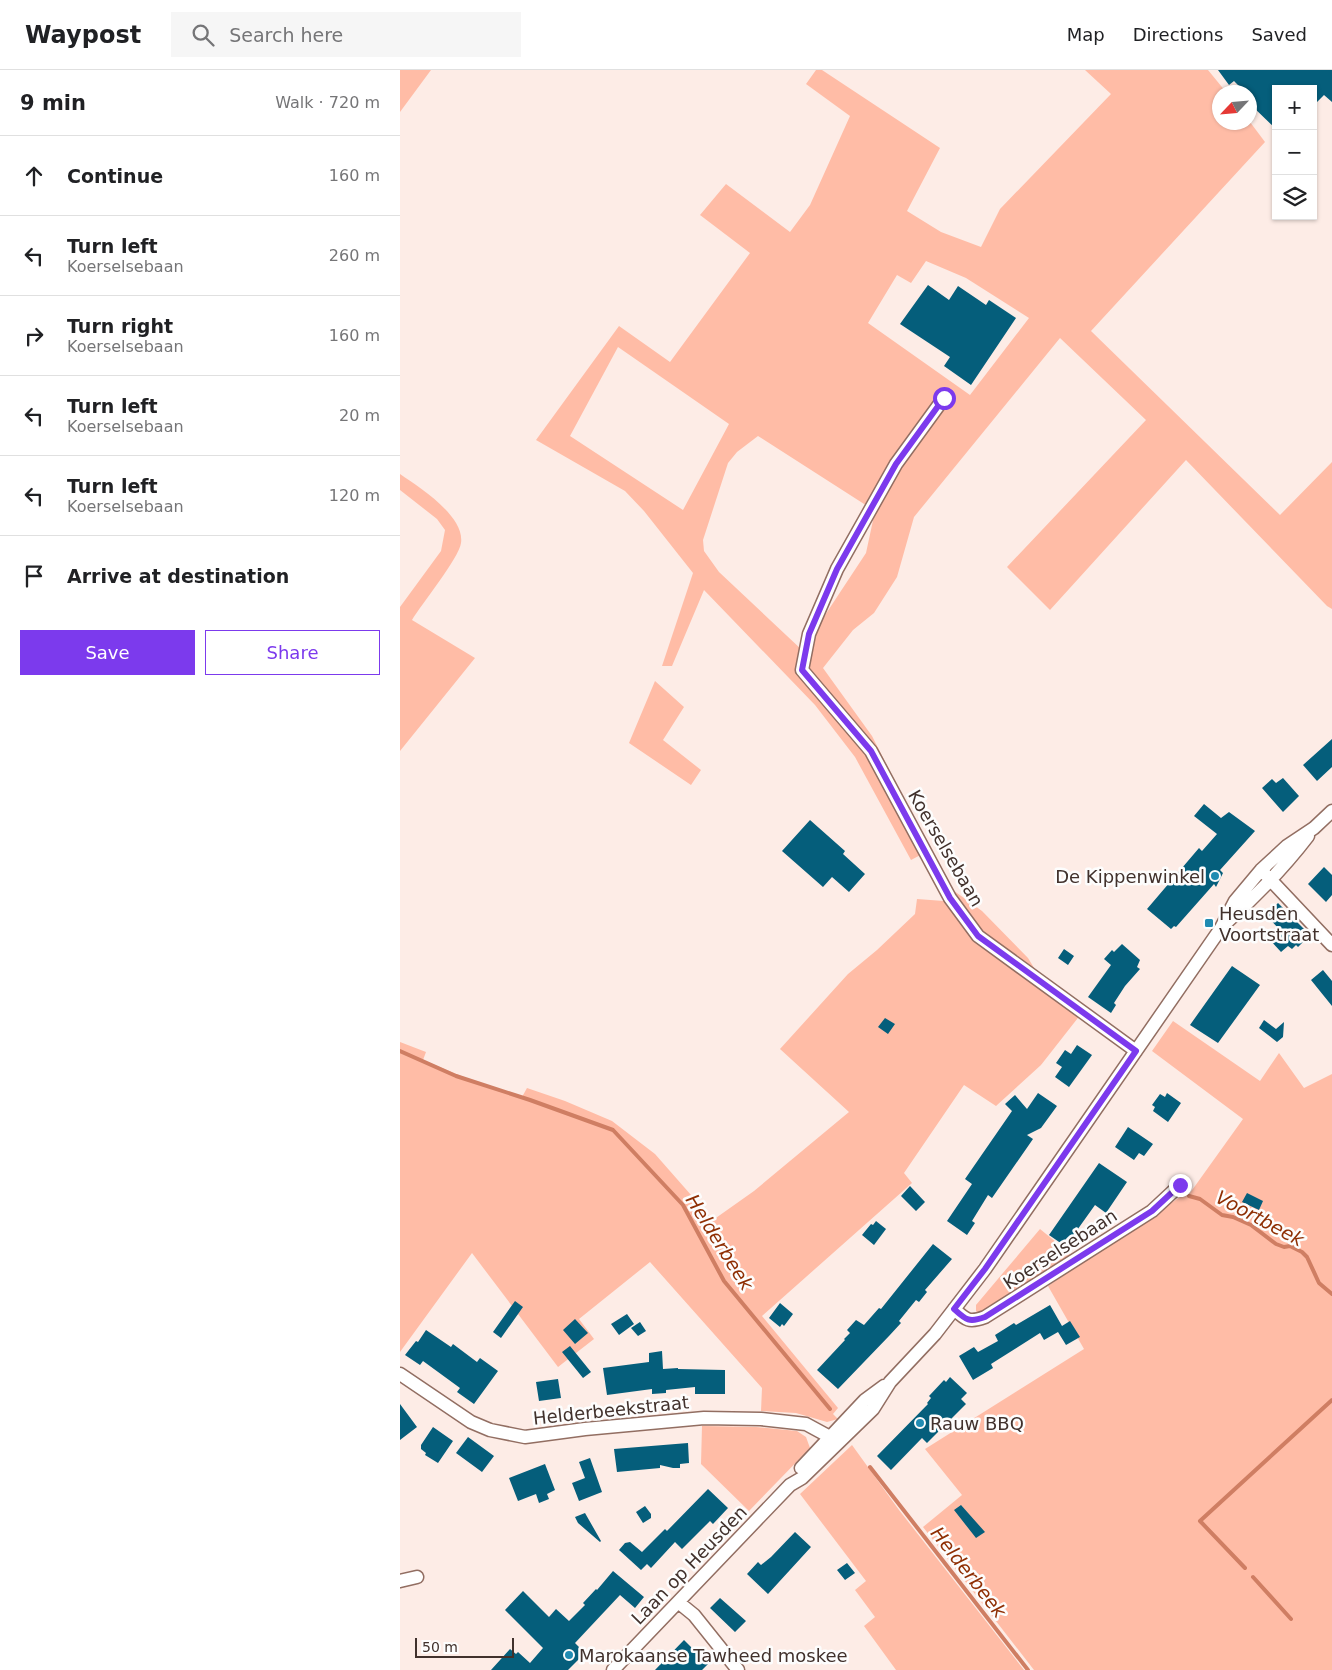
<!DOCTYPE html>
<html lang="en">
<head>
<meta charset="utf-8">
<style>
  body { margin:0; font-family:"DejaVu Sans",sans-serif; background:#f6f6f6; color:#202124 }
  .controls { position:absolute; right:15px; top:15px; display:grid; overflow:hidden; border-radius:0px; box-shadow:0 1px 4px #0004 }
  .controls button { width:45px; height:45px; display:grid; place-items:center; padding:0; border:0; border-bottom:1px solid #e0e0e0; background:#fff; color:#202124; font:25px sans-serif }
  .compass { position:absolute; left:812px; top:15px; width:45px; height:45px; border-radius:50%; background:#fff; box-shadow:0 1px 4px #0004; rotate:244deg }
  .scale { position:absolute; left:15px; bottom:12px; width:99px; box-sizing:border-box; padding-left:5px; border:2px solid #41312c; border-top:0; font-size:14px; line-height:18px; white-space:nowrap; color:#41312c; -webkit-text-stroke:4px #fdfdfd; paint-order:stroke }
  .stop { position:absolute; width:15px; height:15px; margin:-11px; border:4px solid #7c3aed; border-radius:50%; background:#fff }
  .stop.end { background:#7c3aed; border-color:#fff; box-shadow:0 1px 5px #0008 }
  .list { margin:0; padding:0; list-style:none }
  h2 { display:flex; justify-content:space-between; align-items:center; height:65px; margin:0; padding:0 20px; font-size:21px }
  h2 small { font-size:16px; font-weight:400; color:#757577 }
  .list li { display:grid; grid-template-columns:32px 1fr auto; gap:15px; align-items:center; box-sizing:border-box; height:80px; padding:0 20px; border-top:1px solid #e0e0e0 }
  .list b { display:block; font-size:19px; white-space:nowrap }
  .list p { margin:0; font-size:16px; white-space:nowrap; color:#757577 }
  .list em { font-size:16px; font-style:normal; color:#757577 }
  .actions { display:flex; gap:10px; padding:15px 20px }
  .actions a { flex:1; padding:11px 0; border:1px solid #7c3aed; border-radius:0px; text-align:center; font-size:18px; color:#7c3aed }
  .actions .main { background:#7c3aed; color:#fff }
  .icon { flex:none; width:28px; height:28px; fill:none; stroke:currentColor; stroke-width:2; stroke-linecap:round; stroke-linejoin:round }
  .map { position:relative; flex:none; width:932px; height:1600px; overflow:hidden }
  header { display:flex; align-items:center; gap:30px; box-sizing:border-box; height:70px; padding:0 25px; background:#fff; border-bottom:1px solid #e0e0e0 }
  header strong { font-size:24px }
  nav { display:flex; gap:28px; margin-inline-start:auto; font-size:18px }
  .search { width:350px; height:45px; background:#f6f6f6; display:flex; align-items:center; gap:12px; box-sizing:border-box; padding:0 18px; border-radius:0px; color:#757577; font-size:19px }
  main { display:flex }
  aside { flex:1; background:#fff }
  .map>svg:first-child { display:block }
  .green { fill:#ffbca6; fill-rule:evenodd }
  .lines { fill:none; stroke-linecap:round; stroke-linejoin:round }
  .stream { stroke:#cf7e63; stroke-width:4 }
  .building { fill:#055e7b }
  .minor-casing { stroke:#926e62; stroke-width:15 }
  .minor { stroke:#fff; stroke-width:12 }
  .route { stroke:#7c3aed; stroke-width:6 }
  .poi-dot { fill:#208bb2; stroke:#fdfdfd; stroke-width:2 }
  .labels { text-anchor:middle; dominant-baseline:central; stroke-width:5; stroke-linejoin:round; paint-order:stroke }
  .street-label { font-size:18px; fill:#41312c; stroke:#fdfdfd }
  .poi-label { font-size:18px; fill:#41312c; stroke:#fdfdfd; text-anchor:start }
  .water-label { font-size:19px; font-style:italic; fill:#8f2f04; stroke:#fdfdfd }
</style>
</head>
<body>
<header>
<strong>Waypost</strong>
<div class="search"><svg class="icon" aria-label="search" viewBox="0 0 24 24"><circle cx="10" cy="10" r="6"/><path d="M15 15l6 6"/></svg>Search here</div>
<nav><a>Map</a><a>Directions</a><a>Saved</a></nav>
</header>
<main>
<aside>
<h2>9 min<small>Walk · 720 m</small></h2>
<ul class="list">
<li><svg class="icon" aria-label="ahead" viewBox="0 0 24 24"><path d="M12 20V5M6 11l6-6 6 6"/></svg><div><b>Continue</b></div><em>160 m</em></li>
<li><svg class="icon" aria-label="left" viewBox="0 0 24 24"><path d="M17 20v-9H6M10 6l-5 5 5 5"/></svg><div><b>Turn left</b><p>Koerselsebaan</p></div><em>260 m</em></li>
<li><svg class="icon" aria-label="right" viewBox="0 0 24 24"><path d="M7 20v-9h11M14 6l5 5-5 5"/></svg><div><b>Turn right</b><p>Koerselsebaan</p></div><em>160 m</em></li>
<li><svg class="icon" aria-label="left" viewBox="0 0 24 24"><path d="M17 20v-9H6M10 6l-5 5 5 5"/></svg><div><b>Turn left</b><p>Koerselsebaan</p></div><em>20 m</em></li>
<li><svg class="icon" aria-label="left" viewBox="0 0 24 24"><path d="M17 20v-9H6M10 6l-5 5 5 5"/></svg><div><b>Turn left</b><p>Koerselsebaan</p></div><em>120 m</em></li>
<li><svg class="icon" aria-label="arrive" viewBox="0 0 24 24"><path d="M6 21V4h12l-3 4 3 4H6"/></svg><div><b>Arrive at destination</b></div></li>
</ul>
<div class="actions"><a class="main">Save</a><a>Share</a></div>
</aside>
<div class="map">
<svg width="932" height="1600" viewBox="0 0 932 1600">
  <rect width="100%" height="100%" fill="#fdece6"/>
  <path class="green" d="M0,0H31L0,42Z
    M416,0H422L540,78L507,141L541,162L581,177L600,139L711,24L685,0H808L826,22H819V52H850L865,72L691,261L880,445L932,392V539L927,536L786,390L650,540L607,497L746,350L660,268L514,447L497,507L474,543L453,560L423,598L472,666L530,780L511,790L455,687L415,635L304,520L272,596H262L293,503L244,441L225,421L136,370L219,256L270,292L350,183L300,145L326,114L390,162L410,135L450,46L406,14ZM526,191L566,208L629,248L570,325L468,253L497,205L511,213ZM218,277L329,354L283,440L170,366ZM358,366L475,441L466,483L402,580L319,502L304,481L303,470L328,393L337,382Z
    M0,404C19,417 65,446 61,473C59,488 21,535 12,550L75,588L0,681V537L41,481L45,460L37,449L0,420Z
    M255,611L284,637L263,670L301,700L291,715L229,673Z
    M550,818L582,841L628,888L639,906L681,944L641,995L596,1036L564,1015L504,1103L512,1113L362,1246L438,1338L433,1344L438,1349L427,1352L396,1343L361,1341L362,1318L250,1192L179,1249L194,1269L158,1297L72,1183L0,1282V972L26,982L23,990L66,1008L122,1027L127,1018L165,1031L212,1051L255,1084L313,1150L354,1121L449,1042L380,979L448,904L477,880L515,844L517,829L557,832Z
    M773,951L860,1011L879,983L904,1018L932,1004V1600H634L523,1457L562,1425L525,1379L684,1279L648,1216L780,1127L790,1123L843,1049L752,981Z
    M640,1159L673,1186L585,1242L578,1244L576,1241V1235Z
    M302,1356L356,1357L397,1361L406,1367L410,1378L349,1441L301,1394Z
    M452,1375L499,1440L624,1600H496L464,1556L475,1547L455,1520L466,1511L400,1424Z"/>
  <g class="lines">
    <path class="stream" d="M0,981L56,1006L130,1030L213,1060L283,1135L324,1211L430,1339
      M789,1126L800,1129L822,1145L833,1147L851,1155L876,1174L884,1177L890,1176L902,1182L907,1187L919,1213L932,1224
      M470,1397L628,1600
      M845,1498L800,1451L932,1330
      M853,1507L891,1549"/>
  </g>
  <path class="building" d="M818,0H932V32L924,25L913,36V19H876V59L850,34V22H845L834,11L829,15Z
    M528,215L549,230L558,216L586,235L589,230L616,248L571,315L544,296L550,287L500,254Z
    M932,669V697L917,711L903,695Z
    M883,708L899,726L883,742L862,718L872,709L876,713Z
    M804,734L821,748L829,742L855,761L820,800L823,803L816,817L814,814L776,857L774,856L771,859L747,839L799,778L802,781L817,764L794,746Z
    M410,750L445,781L443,784L465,804L449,822L432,807L423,817L382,781Z
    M924,797L932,805V825L926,832L908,814Z
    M878,833L910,865L898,877L896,875L892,879L888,876L881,882L870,870L875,865L873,862L878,858L866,845Z
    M722,874L740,890L737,897L740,899L725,916L714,933L716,935L711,943L688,927L711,895L704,889L712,880L714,882Z
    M664,879L674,886L668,895L658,888Z
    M832,896L860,915L818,973L790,955Z
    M923,900L932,911V936L911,910Z
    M485,948L495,954L488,964L478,957Z
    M864,950L876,959L884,952L883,967L877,972L859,958Z
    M677,975L692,985L669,1017L655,1007L662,997L656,993L665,980L671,984Z
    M638,1023L657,1036L641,1058L627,1065L633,1069L592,1128L588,1125L572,1151L575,1153L567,1165L547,1151L572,1114L565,1109L612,1041L605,1034L615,1025L627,1039Z
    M767,1023L781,1033L768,1052L753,1041L755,1037L752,1035L760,1024L765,1027Z
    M728,1057L753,1074L744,1086L739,1083L734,1090L715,1077Z
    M699,1093L727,1112L706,1143L695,1135L670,1170L667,1168L662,1174L649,1165Z
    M510,1116L525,1132L516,1141L501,1126Z
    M847,1123L863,1131L859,1140L842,1132Z
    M476,1151L486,1159L474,1175L462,1165L471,1154L473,1155Z
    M533,1174L552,1189L525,1220L527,1222L519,1232L516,1230L499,1251L501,1253L489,1266L438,1319L417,1300L445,1270L444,1269L450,1263L447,1260L456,1250L464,1255L479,1238L481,1239Z
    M115,1231L123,1237L101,1268L93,1262Z
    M380,1233L393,1244L384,1256L382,1254L380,1257L369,1248Z
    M650,1235L662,1256L670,1251L680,1267L666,1275L658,1262L644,1270L640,1263L591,1294L593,1298L573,1310L559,1286L574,1277L578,1282L598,1271L595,1265L614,1253L616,1255Z
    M227,1244L234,1254L219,1265L211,1254Z
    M175,1249L188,1263L175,1274L163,1260Z
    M240,1252L246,1261L238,1266L231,1258Z
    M26,1260L51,1277L53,1274L77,1292L80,1288L98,1301L74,1334L57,1322L60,1318L23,1291L20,1295L5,1285L16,1271L18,1272Z
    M170,1276L191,1302L183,1308L162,1282Z
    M262,1281L263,1299L278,1298V1299L325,1300V1324H295V1317L266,1320V1323L252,1324V1319L207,1325L203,1298L249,1292V1283Z
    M550,1307L567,1323L561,1329L566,1334L527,1373L522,1368L491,1400L477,1386L528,1334L527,1333L531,1328L529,1326L544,1310L546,1312Z
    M158,1309L161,1328L139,1331L136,1312Z
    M0,1334L17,1357L0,1370Z
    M33,1357L53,1371L38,1393L25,1385L26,1383L21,1379V1375Z
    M68,1367L94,1386L82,1402L56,1383Z
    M288,1373L289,1393L280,1394V1398H273L260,1395V1398L217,1402L214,1379Z
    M190,1388L202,1422L179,1431L172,1413L185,1408L179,1392Z
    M145,1394L155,1420L147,1424L149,1429L139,1433L136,1424L118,1431L109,1408Z
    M308,1419L328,1438L313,1454L310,1451L282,1479L275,1472L251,1498L247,1494L241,1500L219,1480L225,1473L230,1472L242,1482L265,1459L267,1461Z
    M561,1435L585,1462L576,1468L554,1440Z
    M245,1436L251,1444V1448L243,1453L236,1442Z
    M185,1443L201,1471L200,1472L178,1453L175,1447Z
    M395,1462L411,1477L368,1524L347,1504L358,1492L361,1495L371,1487Z
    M447,1493L455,1503L445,1510L437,1500Z
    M213,1501L244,1527L235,1538L220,1525L175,1573L185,1583L168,1600H91L110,1579L116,1584L118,1582L130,1593L143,1578L105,1540L123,1521L149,1547L156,1539L169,1551L185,1535L183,1533L196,1519L197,1520Z
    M320,1528L346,1551L335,1562L310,1538Z
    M284,1570L308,1594L302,1600H255Z"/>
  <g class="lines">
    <g class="minor-casing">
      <path id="minor" d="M544,328L496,394L437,499L409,564L402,600L471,681L550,828L578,866L736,981
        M865,804L932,875
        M828,851C857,825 885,796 908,766
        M554,1239C566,1250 569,1253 585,1247L752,1141L780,1115
        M0,1304L71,1352L90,1360L125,1367L185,1359L304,1348L361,1349L406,1354L430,1367L437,1374
        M401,1398L465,1330L484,1316
        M0,1511L17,1507
        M278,1532L294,1545L338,1600
        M213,1600L390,1415L402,1408L473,1339L490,1312L535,1264L585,1199L821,858L835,831L861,800L887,776L914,758L932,741"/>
    </g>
    <use href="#minor" class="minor"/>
  </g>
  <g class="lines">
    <path class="route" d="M544,328L496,394L437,499L409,564L402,600L471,681L550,828L578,866L736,981L585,1199L554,1239C566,1250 569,1253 585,1247L752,1141L780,1115"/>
  </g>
  <g class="poi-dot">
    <circle cx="815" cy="806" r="5"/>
    <rect x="804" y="848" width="10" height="10" rx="2.5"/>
    <circle cx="520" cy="1353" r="5"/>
    <circle cx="169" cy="1585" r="5"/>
  </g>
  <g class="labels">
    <g class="street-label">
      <text transform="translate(546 778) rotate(60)">Koerselsebaan</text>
      <text transform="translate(660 1179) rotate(-33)">Koerselsebaan</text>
      <text transform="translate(211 1340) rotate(-6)">Helderbeekstraat</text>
      <text transform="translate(289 1495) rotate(-46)">Laan op Heusden</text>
    </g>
    <g class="poi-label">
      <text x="805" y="806" text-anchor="end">De Kippenwinkel</text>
      <text x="819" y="843">Heusden<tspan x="819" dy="21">Voortstraat</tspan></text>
      <text x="530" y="1353">Rauw BBQ</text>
      <text x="179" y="1585">Marokaanse Tawheed moskee</text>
    </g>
    <g class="water-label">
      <text transform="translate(860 1148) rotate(28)">Voortbeek</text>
      <text transform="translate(320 1172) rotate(58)">Helderbeek</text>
      <text transform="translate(569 1502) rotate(52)">Helderbeek</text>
    </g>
  </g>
</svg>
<div class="controls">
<button>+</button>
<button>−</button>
<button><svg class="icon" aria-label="layers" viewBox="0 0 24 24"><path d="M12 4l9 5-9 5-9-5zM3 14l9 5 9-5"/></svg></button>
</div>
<svg class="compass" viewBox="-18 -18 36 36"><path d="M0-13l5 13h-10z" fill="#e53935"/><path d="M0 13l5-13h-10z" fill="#757577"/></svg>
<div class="scale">50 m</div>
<div class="stop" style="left:544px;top:328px"></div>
<div class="stop end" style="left:780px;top:1115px"></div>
</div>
</main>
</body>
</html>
